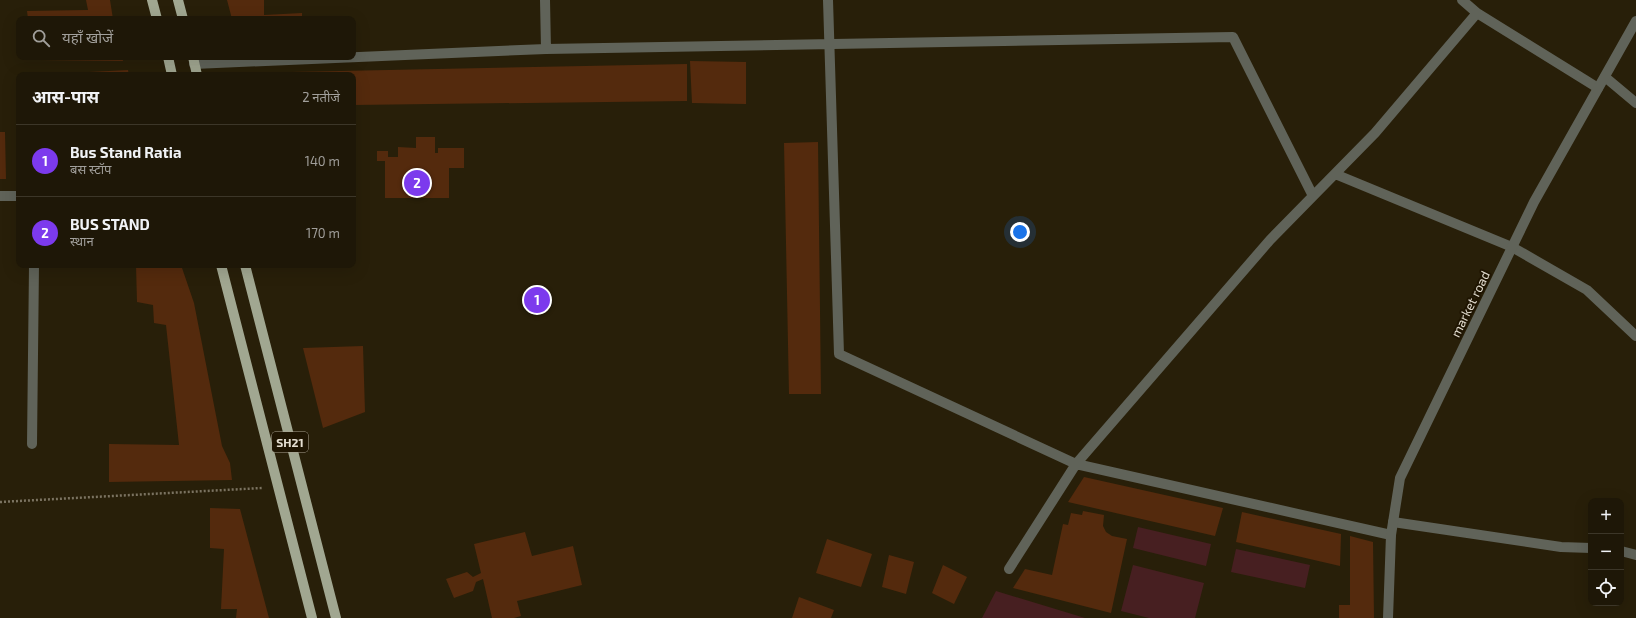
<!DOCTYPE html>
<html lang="hi">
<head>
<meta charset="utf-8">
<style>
  body { margin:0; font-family:"Exo 2","Noto Sans Devanagari",sans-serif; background:#262011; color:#f1f3f6 }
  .controls { position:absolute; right:12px; bottom:12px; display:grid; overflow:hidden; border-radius:8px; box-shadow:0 4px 16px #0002 }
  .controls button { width:36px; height:36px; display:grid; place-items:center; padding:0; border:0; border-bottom:1px solid #3c3628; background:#1e1707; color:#f1f3f6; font:20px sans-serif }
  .you { position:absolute; left:1020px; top:232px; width:14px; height:14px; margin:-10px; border:3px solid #fff; border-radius:50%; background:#1a73e8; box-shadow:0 0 0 6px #1a73e833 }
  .badge { display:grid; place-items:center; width:26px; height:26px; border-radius:50%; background:#7c3aed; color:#fff; font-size:13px; font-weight:700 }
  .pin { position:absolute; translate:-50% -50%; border:2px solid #fff; box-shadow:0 1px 4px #0006 }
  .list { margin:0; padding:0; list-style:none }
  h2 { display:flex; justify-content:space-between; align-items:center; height:52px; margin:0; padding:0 16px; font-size:17px }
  h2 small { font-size:13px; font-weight:400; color:#a19f9b }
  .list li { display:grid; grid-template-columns:26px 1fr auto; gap:12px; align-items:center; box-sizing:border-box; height:72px; padding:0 16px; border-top:1px solid #3c3628 }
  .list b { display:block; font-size:15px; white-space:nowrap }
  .list p { margin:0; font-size:13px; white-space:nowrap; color:#a19f9b }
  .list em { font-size:13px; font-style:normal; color:#a19f9b }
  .icon { flex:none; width:22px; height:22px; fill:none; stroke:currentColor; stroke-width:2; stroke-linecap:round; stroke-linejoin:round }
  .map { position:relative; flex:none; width:1636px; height:618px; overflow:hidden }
  .search { position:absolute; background:#1e1707; box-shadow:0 4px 16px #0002; left:16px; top:16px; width:340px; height:44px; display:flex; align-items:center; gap:10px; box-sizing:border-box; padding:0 14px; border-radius:8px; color:#a19f9b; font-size:15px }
  .panel { position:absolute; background:#1e1707; box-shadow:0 4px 16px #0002; left:16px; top:72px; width:340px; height:196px; border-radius:8px }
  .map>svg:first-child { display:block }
  .green { fill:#471f21 }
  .building { fill:#542a0d }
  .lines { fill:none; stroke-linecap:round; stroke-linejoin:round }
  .path { stroke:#7b7361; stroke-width:2.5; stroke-dasharray:2 2; stroke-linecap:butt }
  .minor { stroke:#606359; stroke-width:10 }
  .tertiary { stroke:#606359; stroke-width:10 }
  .primary { stroke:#a1a791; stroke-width:10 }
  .labels { text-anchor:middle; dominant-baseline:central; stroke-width:4; stroke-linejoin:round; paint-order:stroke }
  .shield { fill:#1f1502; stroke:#a9a293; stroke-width:1 }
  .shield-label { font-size:12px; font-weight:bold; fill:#e4ded1 }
  .street-label { font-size:13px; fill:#e4ded1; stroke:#1f1502 }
</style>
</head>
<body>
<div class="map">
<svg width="1636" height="618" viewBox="0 0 1636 618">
  <rect width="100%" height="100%" fill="#281f09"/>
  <path class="green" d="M1138,527L1211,544L1206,566L1133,548Z
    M1236,549L1310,565L1305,588L1231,572Z
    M1133,565L1204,583L1195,618H1149L1121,611Z
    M996,591L1085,618H982Z"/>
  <path class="building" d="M86,0H110L113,19H28L27,11L88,10Z
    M227,0H264V15L302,13V19H232Z
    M39,57H122L123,61L40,60Z
    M690,61L746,62V104L692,103Z
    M687,64V101L353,105V75H242L241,73Z
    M128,70L129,75H89V72Z
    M0,132H5L6,179H0Z
    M416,137H435V153H438V148H464V168H449V198H385V161H377V151H388V157H398V147L416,148Z
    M818,142L821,394H789L784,143Z
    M136,265H181L194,303L222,446L230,463L232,480L109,482V444L179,445L166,325L154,323L153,305L137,302Z
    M363,346L365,412L323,428L303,348Z
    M1084,477L1223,508L1215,536L1068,502Z
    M210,508L240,509L269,618H236L237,609H221L224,549L210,548Z
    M1083,511L1104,515L1103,526L1106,532L1112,536L1127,539L1111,613L1013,588L1025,569L1052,575L1063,524L1068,525L1071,513L1082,515Z
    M1242,512L1341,534L1340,566L1236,542Z
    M525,532L532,556L573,546L582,585L517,601L521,616L514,618H492L483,579L476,582L473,591L454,598L446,579L467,572L473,577L481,573L474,544Z
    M1350,536L1373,542L1374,618H1339V605H1350Z
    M827,539L872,554L861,587L816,573Z
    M889,555L914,562L906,594L882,587Z
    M943,565L967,577L954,604L932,593Z
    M799,597L834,610L831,618H792Z"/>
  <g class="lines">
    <path class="path" d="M0,502L262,488"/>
    <path class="minor" d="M545,0L546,49
      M828,0L839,354L1076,464L1391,535
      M1462,0L1477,13L1598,88
      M194,64L546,49L1233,37L1313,196
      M1605,77L1636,103
      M1335,174L1512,247L1587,290L1636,336
      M0,196H19
      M32,444L34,265
      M1393,522L1561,547L1591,548
      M1621,551L1636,555
      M1009,569L1076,464L1270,240L1375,133L1477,13"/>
    <path class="tertiary" d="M1388,618L1391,535L1400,478L1534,202L1636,21"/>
    <path class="primary" d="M152,0L157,19
      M178,0L183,19
      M168,57L172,75
      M193,57L197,75
      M221,265L312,618
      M245,265L336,618"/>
  </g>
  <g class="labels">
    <rect class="shield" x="272" y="432" width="36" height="20" rx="3"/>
    <g class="shield-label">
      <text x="290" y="442">SH21</text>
    </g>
    <g class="street-label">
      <text transform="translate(1470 304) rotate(-64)">market road</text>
    </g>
  </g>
</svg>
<div class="controls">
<button>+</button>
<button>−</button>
<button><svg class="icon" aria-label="locate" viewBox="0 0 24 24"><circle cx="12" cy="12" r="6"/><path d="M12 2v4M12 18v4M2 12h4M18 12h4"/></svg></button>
</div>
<div class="you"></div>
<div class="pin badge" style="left:537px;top:300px">1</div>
<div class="pin badge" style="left:417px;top:183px">2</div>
<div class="search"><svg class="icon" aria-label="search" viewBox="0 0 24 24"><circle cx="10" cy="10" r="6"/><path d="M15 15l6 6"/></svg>यहाँ खोजें</div>
<section class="panel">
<h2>आस-पास<small>2 नतीजे</small></h2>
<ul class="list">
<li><span class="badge">1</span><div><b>Bus Stand Ratia</b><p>बस स्टॉप</p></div><em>140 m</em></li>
<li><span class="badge">2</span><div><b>BUS STAND</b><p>स्थान</p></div><em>170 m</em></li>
</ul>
</section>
</div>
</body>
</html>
